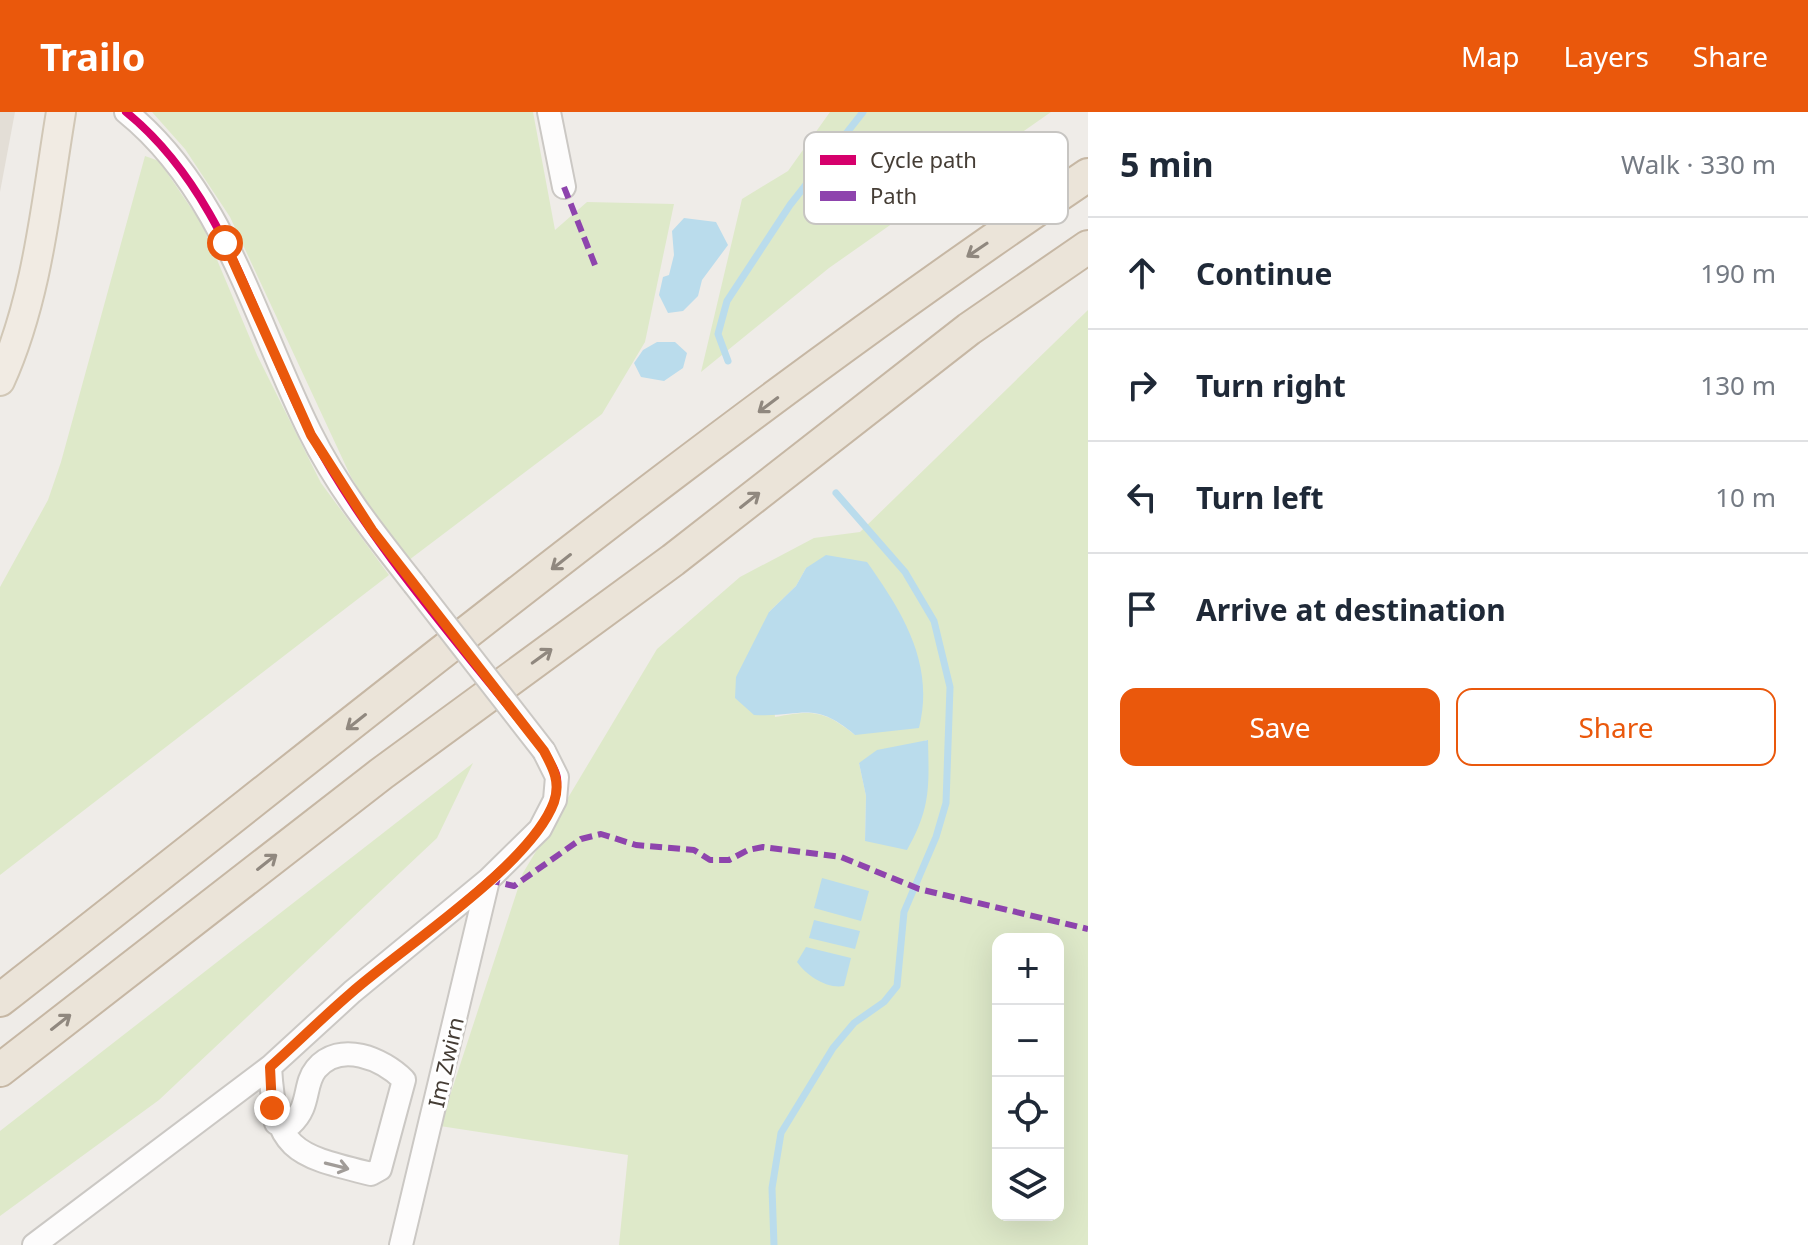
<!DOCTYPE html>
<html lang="en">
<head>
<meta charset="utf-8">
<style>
  body { margin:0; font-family:"Noto Sans",sans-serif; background:#f6f6f7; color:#1f2937 }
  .controls { position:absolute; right:24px; bottom:24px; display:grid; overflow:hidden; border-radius:16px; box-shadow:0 8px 32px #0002 }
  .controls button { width:72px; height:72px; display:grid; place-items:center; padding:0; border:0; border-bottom:2px solid #e0e1e3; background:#fff; color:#1f2937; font:40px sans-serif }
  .stop { position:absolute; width:24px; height:24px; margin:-18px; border:6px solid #ea580c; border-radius:50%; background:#fff }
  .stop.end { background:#ea580c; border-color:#fff; box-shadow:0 2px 8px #0008 }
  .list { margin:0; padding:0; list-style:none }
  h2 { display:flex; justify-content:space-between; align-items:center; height:104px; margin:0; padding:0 32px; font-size:34px }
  h2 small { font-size:26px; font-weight:400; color:#747a83 }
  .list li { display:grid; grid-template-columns:52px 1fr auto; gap:24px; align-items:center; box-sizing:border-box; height:112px; padding:0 32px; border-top:2px solid #e0e1e3 }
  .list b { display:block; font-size:30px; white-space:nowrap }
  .list em { font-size:26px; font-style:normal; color:#747a83 }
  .actions { display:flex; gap:16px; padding:24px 32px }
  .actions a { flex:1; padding:18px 0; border:2px solid #ea580c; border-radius:16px; text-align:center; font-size:28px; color:#ea580c }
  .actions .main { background:#ea580c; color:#fff }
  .icon { flex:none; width:44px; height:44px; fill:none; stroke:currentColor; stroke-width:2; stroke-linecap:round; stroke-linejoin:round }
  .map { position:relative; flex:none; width:1088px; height:1133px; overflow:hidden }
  header { display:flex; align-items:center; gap:48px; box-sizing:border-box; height:112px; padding:0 40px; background:#ea580c; color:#fff }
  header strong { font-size:38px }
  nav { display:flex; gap:44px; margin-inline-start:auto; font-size:28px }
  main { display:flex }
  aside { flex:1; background:#fff }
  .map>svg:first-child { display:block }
  .residential { fill:#e3ded6 }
  .green { fill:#dee9c9; fill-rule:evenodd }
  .water { fill:#badcec }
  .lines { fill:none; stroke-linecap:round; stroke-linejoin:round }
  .stream { stroke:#badcec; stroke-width:7 }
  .minor-casing { stroke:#cbc8c4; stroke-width:26 }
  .major-casing { stroke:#d1c7b6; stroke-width:32 }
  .highway-casing { stroke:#c6b7a4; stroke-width:36 }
  .minor { stroke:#fdfcfc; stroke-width:22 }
  .major { stroke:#f1ebe3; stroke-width:28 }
  .highway { stroke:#ebe4d9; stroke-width:32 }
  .minor-bridge-casing { stroke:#cbc8c4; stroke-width:26; stroke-linecap:butt }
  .minor-bridge { stroke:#fdfcfc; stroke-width:22 }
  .quiet { stroke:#8e44ad; stroke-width:6; stroke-dasharray:12 6; stroke-linecap:butt }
  .cycleway-casing { stroke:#fff; stroke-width:13 }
  .cycleway { stroke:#d6006c; stroke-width:8 }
  .oneway { stroke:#90887f }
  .oneway2 { stroke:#a19c98 }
  .route { stroke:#ea580c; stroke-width:10 }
  .labels { text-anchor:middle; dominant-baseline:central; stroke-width:6; stroke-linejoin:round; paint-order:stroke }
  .street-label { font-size:22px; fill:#453d35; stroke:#fff }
  .key { fill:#fff; stroke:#c7c5c2; stroke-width:2 }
  .key-label { font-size:22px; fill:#453d35 }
</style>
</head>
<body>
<header>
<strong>Trailo</strong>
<nav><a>Map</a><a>Layers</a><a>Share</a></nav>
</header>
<main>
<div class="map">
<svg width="1088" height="1133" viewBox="0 0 1088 1133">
  <rect width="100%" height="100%" fill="#efece8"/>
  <path class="residential" d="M0,0H15L0,80Z"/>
  <path class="green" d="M152,0H533L555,118L587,90L674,92L645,230L602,302L409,448L377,407L351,365L230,105L185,37Z
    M830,0H1051L829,156L701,260L742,87L788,59Z
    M145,44L159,49L202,112L257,243L321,371L389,463L0,763V475L48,388L61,350Z
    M1088,198V1133H619L628,1043L440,1014L523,761L657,537L740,465L814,426L860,420ZM806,456L855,623C824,598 813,598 775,605L769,500L796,474ZM927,628L928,646L865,729L866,684L859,651ZM998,827H1058V1103H998Z
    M473,651L437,726L159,988L0,1104V1019Z"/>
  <path class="water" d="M684,106L716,110L728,133L702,168L698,184L683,199L668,201L659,183L663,165L669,163L674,143L672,119Z
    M657,230H675L687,241L683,256L664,269L641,265L634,251L643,238Z
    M826,443L867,450C903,501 935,552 919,616L855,623C812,587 803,606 754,603L735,586L736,565L769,500L796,474L806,456Z
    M928,628C929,674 931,696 907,738L865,729L866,684L859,651L877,638Z
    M822,766L869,779L861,809L814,796Z
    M814,808L860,819L855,837L809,826Z
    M806,835L851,846L844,874C827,877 807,864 797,850Z"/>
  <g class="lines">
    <path class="stream" d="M728,249L718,222L727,189L790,93L863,0
      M774,1133L772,1076L781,1021L833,936L854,911L884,890L897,874L904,800L936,725L946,691L950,575L934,509L905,460L836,381"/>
    <g class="minor-casing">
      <path id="minor" d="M126,0C224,79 256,212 310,320C337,375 377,425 414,472
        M549,0L564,75
        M270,955C275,1040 295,1043 371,1062L380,1057L404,968C383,947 340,928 316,957C303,973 311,994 291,1012L276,1011
        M34,1133L270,955L352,880L488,768L540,717L555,688L557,665L544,639
        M401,1133L488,768"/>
    </g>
    <g class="major-casing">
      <path id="major" d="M0,269C38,185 46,90 61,0"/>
    </g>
    <g class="highway-casing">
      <path id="highway" d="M0,888C358,609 710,317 1088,63
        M0,958L381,662L673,448L969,217L1088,135"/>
    </g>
    <use href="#minor" class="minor"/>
    <use href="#major" class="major"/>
    <use href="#highway" class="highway"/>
    <g class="minor-bridge-casing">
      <path id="minor-bridge" d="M414,472L544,639"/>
    </g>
    <use href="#minor-bridge" class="minor-bridge"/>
    <path class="quiet" d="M564,75L597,158
      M488,768L514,774L581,727L601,722L636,733L694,738L710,748H729L748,738L763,735L841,745L919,777L1088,817"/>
    <g class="cycleway-casing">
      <path id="cycleway" d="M126,0C226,81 254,213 311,322C368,431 467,541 544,639C548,647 556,657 557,666C563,716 475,780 441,810"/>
    </g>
    <use href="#cycleway" class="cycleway"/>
  </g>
  <defs><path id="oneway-shaft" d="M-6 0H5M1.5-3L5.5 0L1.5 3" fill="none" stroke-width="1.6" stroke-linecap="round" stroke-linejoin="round" transform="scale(2)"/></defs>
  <g class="oneway">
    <use href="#oneway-shaft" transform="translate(977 138) rotate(146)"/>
    <use href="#oneway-shaft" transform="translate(768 293) rotate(143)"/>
    <use href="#oneway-shaft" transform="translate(750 388) rotate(-38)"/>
    <use href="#oneway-shaft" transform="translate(561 450) rotate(142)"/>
    <use href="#oneway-shaft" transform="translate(542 544) rotate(-36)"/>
    <use href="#oneway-shaft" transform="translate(356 610) rotate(142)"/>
    <use href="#oneway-shaft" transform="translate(267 750) rotate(-38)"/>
    <use href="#oneway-shaft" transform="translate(61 910) rotate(-38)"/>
  </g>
  <use class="oneway2" href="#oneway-shaft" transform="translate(337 1054) rotate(14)"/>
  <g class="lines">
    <path class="route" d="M225,131L311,323L372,418L544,639C553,656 561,670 554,690C531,753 403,835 351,881C323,905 297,931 270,955L272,996"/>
  </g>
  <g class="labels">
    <g class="street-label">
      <text transform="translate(445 950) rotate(-77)">Im Zwirn</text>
    </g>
  </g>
  <rect x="804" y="20" width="264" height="92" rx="12" class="key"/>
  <rect x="820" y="43" width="36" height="10" fill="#d6006c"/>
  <rect x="820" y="79" width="36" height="10" fill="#8e44ad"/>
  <g class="key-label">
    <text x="870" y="56">Cycle path</text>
    <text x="870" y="92">Path</text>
  </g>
</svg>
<div class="controls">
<button>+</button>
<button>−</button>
<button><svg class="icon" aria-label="locate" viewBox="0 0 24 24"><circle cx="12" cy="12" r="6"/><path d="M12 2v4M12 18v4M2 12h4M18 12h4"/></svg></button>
<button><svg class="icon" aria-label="layers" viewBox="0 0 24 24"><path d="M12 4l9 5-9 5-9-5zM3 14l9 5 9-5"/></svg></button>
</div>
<div class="stop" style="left:225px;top:131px"></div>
<div class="stop end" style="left:272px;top:996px"></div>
</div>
<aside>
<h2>5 min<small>Walk · 330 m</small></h2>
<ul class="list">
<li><svg class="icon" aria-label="ahead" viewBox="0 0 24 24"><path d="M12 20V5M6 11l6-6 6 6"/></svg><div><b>Continue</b></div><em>190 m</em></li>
<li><svg class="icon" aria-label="right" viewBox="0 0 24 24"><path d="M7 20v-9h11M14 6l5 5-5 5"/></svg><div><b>Turn right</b></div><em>130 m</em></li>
<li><svg class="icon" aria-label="left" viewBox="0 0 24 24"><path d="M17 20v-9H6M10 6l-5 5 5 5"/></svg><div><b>Turn left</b></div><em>10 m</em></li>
<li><svg class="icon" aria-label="arrive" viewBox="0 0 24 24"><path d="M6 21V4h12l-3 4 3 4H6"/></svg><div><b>Arrive at destination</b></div></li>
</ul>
<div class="actions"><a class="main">Save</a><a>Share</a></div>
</aside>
</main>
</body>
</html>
